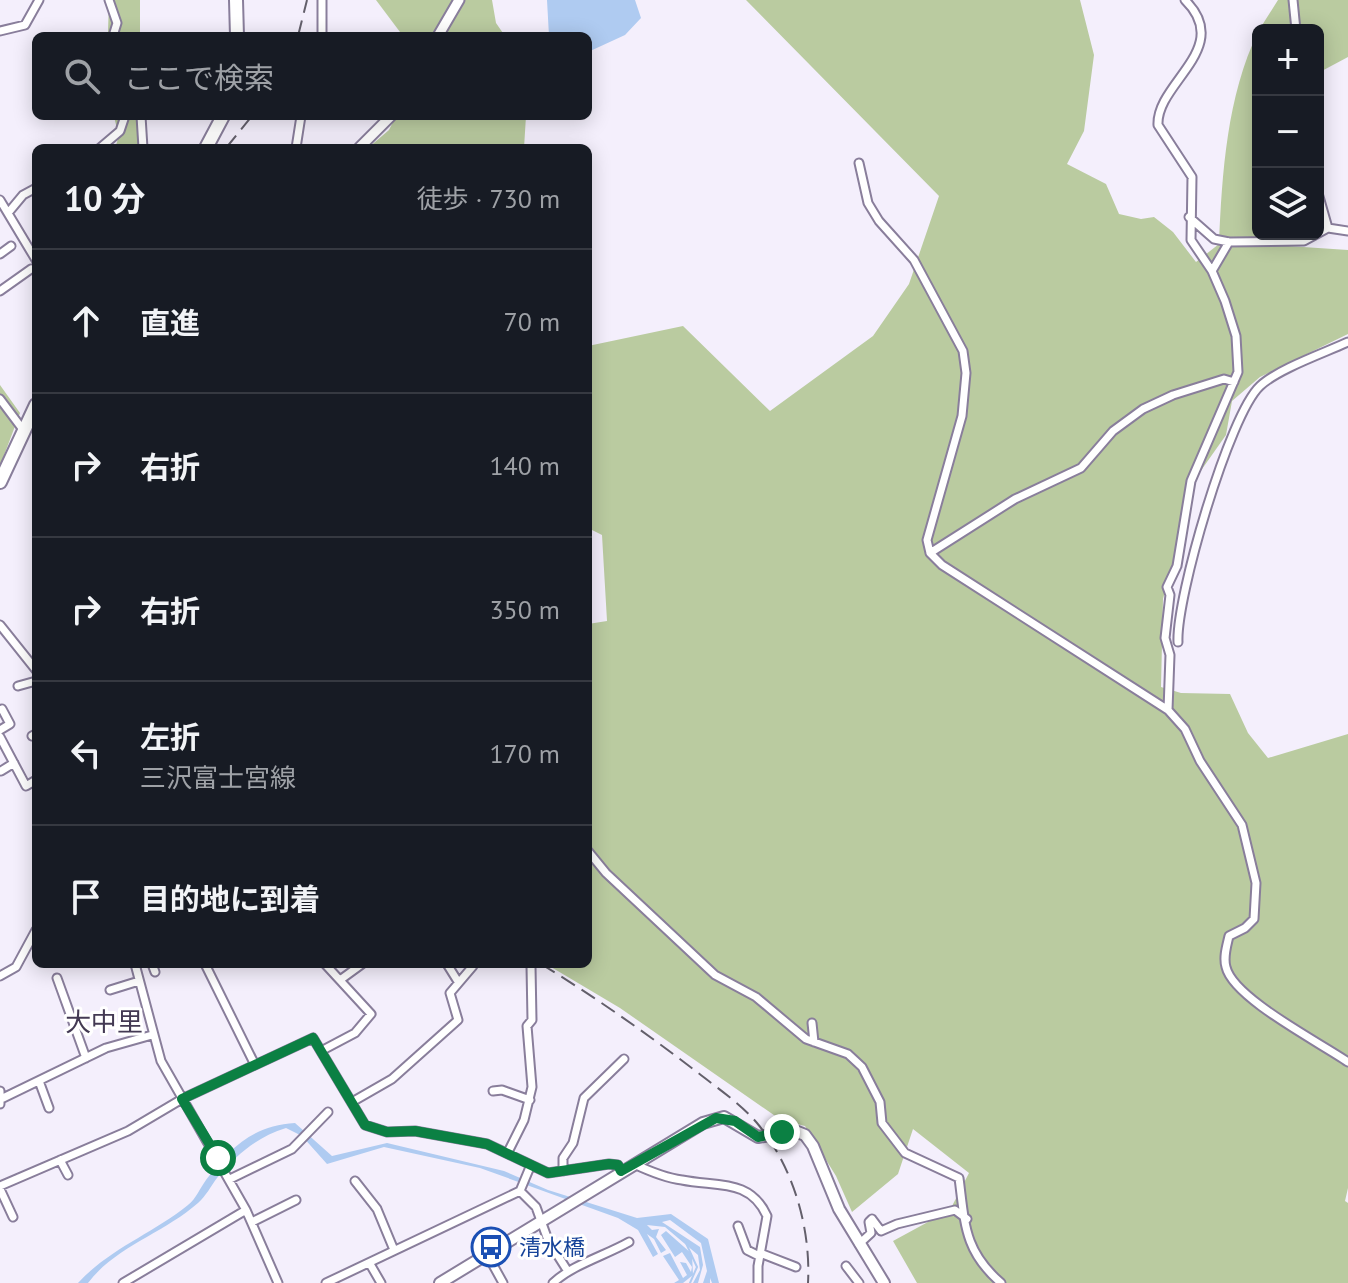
<!DOCTYPE html>
<html lang="ja">
<head>
<meta charset="utf-8">
<style>
  body { margin:0; font-family:"PT Sans","Noto Sans JP",sans-serif; background:#20242c; color:#f1f3f6 }
  .controls { position:absolute; right:24px; top:24px; display:grid; overflow:hidden; border-radius:12px; box-shadow:0 4px 20px #0003 }
  .controls button { width:72px; height:72px; display:grid; place-items:center; padding:0; border:0; border-bottom:2px solid #363941; background:#171b24; color:#f1f3f6; font:40px sans-serif }
  .stop { position:absolute; width:24px; height:24px; margin:-18px; border:6px solid #0b8043; border-radius:50%; background:#fff }
  .stop.end { background:#0b8043; border-color:#fff; box-shadow:0 2px 8px #0008 }
  .list { margin:0; padding:0; list-style:none }
  h2 { display:flex; justify-content:space-between; align-items:center; height:104px; margin:0; padding:0 32px; font-size:34px }
  h2 small { font-size:26px; font-weight:400; color:#9ea1a6 }
  .list li { display:grid; grid-template-columns:52px 1fr auto; gap:24px; align-items:center; box-sizing:border-box; height:144px; padding:0 32px; border-top:2px solid #363941 }
  .list b { display:block; font-size:30px; white-space:nowrap }
  .list p { margin:0; font-size:26px; white-space:nowrap; color:#9ea1a6 }
  .list em { font-size:26px; font-style:normal; color:#9ea1a6 }
  .icon { flex:none; width:44px; height:44px; fill:none; stroke:currentColor; stroke-width:2; stroke-linecap:round; stroke-linejoin:round }
  .map { position:relative; flex:none; width:1348px; height:1283px; overflow:hidden }
  .search { position:absolute; background:#171b24; box-shadow:0 4px 20px #0003; left:32px; top:32px; width:560px; height:88px; display:flex; align-items:center; gap:20px; box-sizing:border-box; padding:0 28px; border-radius:12px; color:#9ea1a6; font-size:30px }
  .panel { position:absolute; background:#171b24; box-shadow:0 4px 20px #0003; left:32px; top:144px; width:560px; height:824px; border-radius:12px }
  .map>svg:first-child { display:block }
  .forest { fill:#bacba0 }
  .water { fill:#afcbf1 }
  .lines { fill:none; stroke-linecap:round; stroke-linejoin:round }
  .stream { stroke:#afcbf1; stroke-width:2 }
  .minor-casing { stroke:#897e9b; stroke-width:11 }
  .tertiary-casing { stroke:#897e9b; stroke-width:13 }
  .secondary-casing { stroke:#897e9b; stroke-width:14 }
  .primary-casing { stroke:#897e9b; stroke-width:16 }
  .minor { stroke:#fff; stroke-width:7 }
  .tertiary { stroke:#fff; stroke-width:9 }
  .secondary { stroke:#fff; stroke-width:10 }
  .primary { stroke:#fff; stroke-width:12 }
  .rail { stroke:#635f6b; stroke-width:2; stroke-dasharray:16 8; stroke-linecap:butt }
  .route { stroke:#0b8043; stroke-width:10 }
  .labels { text-anchor:middle; dominant-baseline:central; stroke-width:6; stroke-linejoin:round; paint-order:stroke }
  .transit-label { font-size:22px; fill:#164399; stroke:#fff; text-anchor:start }
  .quarter-label { font-size:26px; fill:#433953; stroke:#fff }
</style>
</head>
<body>
<div class="map">
<svg width="1348" height="1283" viewBox="0 0 1348 1283">
  <rect width="100%" height="100%" fill="#f4effc"/>
  <path class="forest" d="M109,0H140V36H90L108,32Z
    M376,0H492L496,23L505,36H403Z
    M746,0H1080L1094,55L1084,131L1067,164L1106,184L1119,214L1141,219L1154,217L1173,232L1196,262L1219,244C1222,173 1227,96 1258,32V234H1275L1273,245L1348,250V334L1260,377L1232,401L1226,435L1195,479L1163,599L1161,687L1181,693L1230,694L1248,733L1268,758L1348,734V1188L1345,1201L1348,1203V1283H917L893,1241L950,1210L969,1173L913,1129L898,1174L852,1212L836,1176L805,1126L781,1120L620,1008L546,964H588V624L607,621L602,535L588,528V346L683,326L770,411L873,336L909,284L939,196Z
    M1278,0H1348V57L1318,73V30H1259Z
    M87,116H142V148H115L119,136L114,117L87,119Z
    M396,116H526L524,148H368L389,130Z
    M0,385L20,413L0,466Z"/>
  <path class="water" d="M547,0H635L641,18L625,35L588,52V36H549Z
    M295,1123L332,1156L387,1143L504,1171L548,1190L637,1218L671,1214L708,1239L719,1283H712L710,1278V1283H703L707,1271L701,1243L670,1220L662,1222L700,1247L703,1265L698,1283H693L700,1270L698,1255L665,1227L647,1225L652,1230L659,1229L656,1237L666,1250L661,1253L654,1239L647,1234L658,1254L653,1257L638,1230L618,1218L480,1168L384,1147L327,1164L302,1136L286,1128C257,1137 237,1154 217,1178C211,1186 206,1196 198,1203C164,1233 115,1247 88,1283H78C109,1249 152,1234 188,1205C196,1199 200,1188 206,1180C229,1148 254,1125 295,1123Z
    M666,1231L692,1254L693,1275L683,1283H674L679,1280L663,1256L670,1253L683,1278L687,1275L680,1262L686,1263L691,1272L692,1267L682,1252L675,1257L661,1235Z"/>
  <g class="lines">
    <path class="stream" d="M685,1241L697,1267L690,1283"/>
    <g class="minor-casing">
      <path id="minor" d="M109,0L117,23L113,36
        M1293,0L1296,30
        M0,31L25,25L39,0
        M322,36V0
        M141,116L143,148
        M100,148L120,131L125,116
        M296,148L301,116
        M859,163L868,203L879,221L914,260L963,351L966,373L962,416L927,540L930,553L942,565L1168,710L1185,729L1200,761L1242,825L1256,883L1254,919L1245,928L1229,936C1227,945 1223,957 1226,967C1233,998 1319,1042 1348,1062
        M1318,193L1328,228
        M0,200L36,260
        M8,213L23,195L36,188
        M1189,217L1214,239L1229,242L1304,241L1328,228L1348,231
        M0,254L11,246
        M1212,271L1229,242
        M0,291L31,269
        M0,399L24,431
        M930,553L1015,499L1081,468L1113,431L1143,409L1173,395L1224,379L1234,382
        M0,625L36,670
        M1178,642C1176,598 1229,415 1260,386C1278,369 1324,353 1348,342
        M18,686L36,681
        M1168,710L1170,655L1165,638L1170,595L1167,587L1177,566L1191,481L1238,372L1236,336L1225,301L1212,271L1191,240L1192,177L1158,125C1156,83 1234,48 1185,0
        M0,730L10,724L2,709
        M32,736L36,734
        M0,737L26,786L36,780
        M1,771L14,763
        M588,851L606,873L715,975L756,997L806,1039L848,1054L862,1067L880,1102L882,1123L905,1153L959,1178C965,1224 964,1251 1001,1283
        M135,964L161,1061L246,1210L278,1283
        M152,964L155,972
        M205,964L254,1063
        M447,964L457,980
        M0,976L16,967L36,930
        M57,978L86,1058
        M340,980L362,964
        M110,990L139,981
        M812,1023L814,1042
        M321,1051L355,1033L371,1014L325,964
        M39,1081L49,1108
        M0,1091V1104
        M493,1091L502,1090L530,1100
        M1,1099L106,1048L152,1035
        M352,1102L392,1079L458,1020L450,993L473,966
        M508,1152L524,1120L532,1087L527,1026L532,1020L531,966
        M60,1160L68,1175
        M634,1164C649,1171 666,1178 682,1180C716,1187 750,1178 767,1216L758,1266V1283
        M563,1171V1158L573,1143L584,1098L624,1059
        M230,1179L292,1149L328,1112
        M355,1181L377,1209L394,1250
        M0,1186L128,1131L182,1099L313,1038L365,1125L387,1132L415,1131L487,1144L548,1173L609,1164L618,1165L621,1171
        M0,1189L13,1217
        M520,1191L530,1167
        M252,1222L296,1200
        M738,1226L747,1250L759,1256
        M859,1244L871,1233L869,1222L872,1219L881,1231L897,1224L955,1210L967,1219
        M760,1253L796,1267
        M487,1254L503,1283
        M370,1264L381,1283
        M846,1266L859,1283
        M123,1283L246,1210
        M326,1283L520,1191L536,1207L548,1240L567,1270
        M553,1283C572,1265 604,1256 629,1242"/>
    </g>
    <g class="tertiary-casing">
      <path id="tertiary" d="M438,36L459,0
        M359,148L391,116"/>
    </g>
    <g class="secondary-casing">
      <path id="secondary" d="M440,1283L703,1123L724,1117L758,1137L795,1131L805,1135L813,1146L839,1209L884,1283"/>
    </g>
    <g class="primary-casing">
      <path id="primary" d="M236,0L237,36
        M206,148L223,116
        M0,482L36,405"/>
    </g>
    <use href="#minor" class="minor"/>
    <use href="#tertiary" class="tertiary"/>
    <use href="#secondary" class="secondary"/>
    <use href="#primary" class="primary"/>
    <path class="rail" d="M298,36L307,0
      M226,148L252,116
      M541,964C595,997 646,1033 697,1072C717,1088 740,1103 757,1123C793,1166 811,1228 808,1283"/>
  </g>
  <g class="lines">
    <path class="route" d="M218,1158L182,1099L313,1038L365,1125L387,1132L415,1131L487,1144L548,1173L609,1164L618,1165L621,1171L716,1118L735,1121L758,1137L782,1132"/>
  </g>
  <defs>
    <g id="bus-ring" transform="scale(2)"><circle r="9.5" fill="#fff" stroke="#1a4fb4" stroke-width="1.5"/><path d="M-5-6H5V4H4V6H2V4H-2V6H-4V4H-5ZM-3.5-4V0h7V-4ZM-3.5 1.2v1.5H-2V1.2ZM2 1.2v1.5H3.5V1.2Z" fill="#1a4fb4"/></g>
  </defs>
  <g fill-rule="evenodd">
    <use href="#bus-ring" x="491" y="1247"/>
  </g>
  <g class="labels">
    <g class="transit-label">
      <text x="519" y="1247">清水橋</text>
    </g>
    <g class="quarter-label">
      <text x="104" y="1021">大中里</text>
    </g>
  </g>
</svg>
<div class="controls">
<button>+</button>
<button>−</button>
<button><svg class="icon" aria-label="layers" viewBox="0 0 24 24"><path d="M12 4l9 5-9 5-9-5zM3 14l9 5 9-5"/></svg></button>
</div>
<div class="stop" style="left:218px;top:1158px"></div>
<div class="stop end" style="left:782px;top:1132px"></div>
<div class="search"><svg class="icon" aria-label="search" viewBox="0 0 24 24"><circle cx="10" cy="10" r="6"/><path d="M15 15l6 6"/></svg>ここで検索</div>
<section class="panel">
<h2>10 分<small>徒歩 · 730 m</small></h2>
<ul class="list">
<li><svg class="icon" aria-label="ahead" viewBox="0 0 24 24"><path d="M12 20V5M6 11l6-6 6 6"/></svg><div><b>直進</b></div><em>70 m</em></li>
<li><svg class="icon" aria-label="right" viewBox="0 0 24 24"><path d="M7 20v-9h11M14 6l5 5-5 5"/></svg><div><b>右折</b></div><em>140 m</em></li>
<li><svg class="icon" aria-label="right" viewBox="0 0 24 24"><path d="M7 20v-9h11M14 6l5 5-5 5"/></svg><div><b>右折</b></div><em>350 m</em></li>
<li><svg class="icon" aria-label="left" viewBox="0 0 24 24"><path d="M17 20v-9H6M10 6l-5 5 5 5"/></svg><div><b>左折</b><p>三沢富士宮線</p></div><em>170 m</em></li>
<li><svg class="icon" aria-label="arrive" viewBox="0 0 24 24"><path d="M6 21V4h12l-3 4 3 4H6"/></svg><div><b>目的地に到着</b></div></li>
</ul>
</section>
</div>
</body>
</html>
